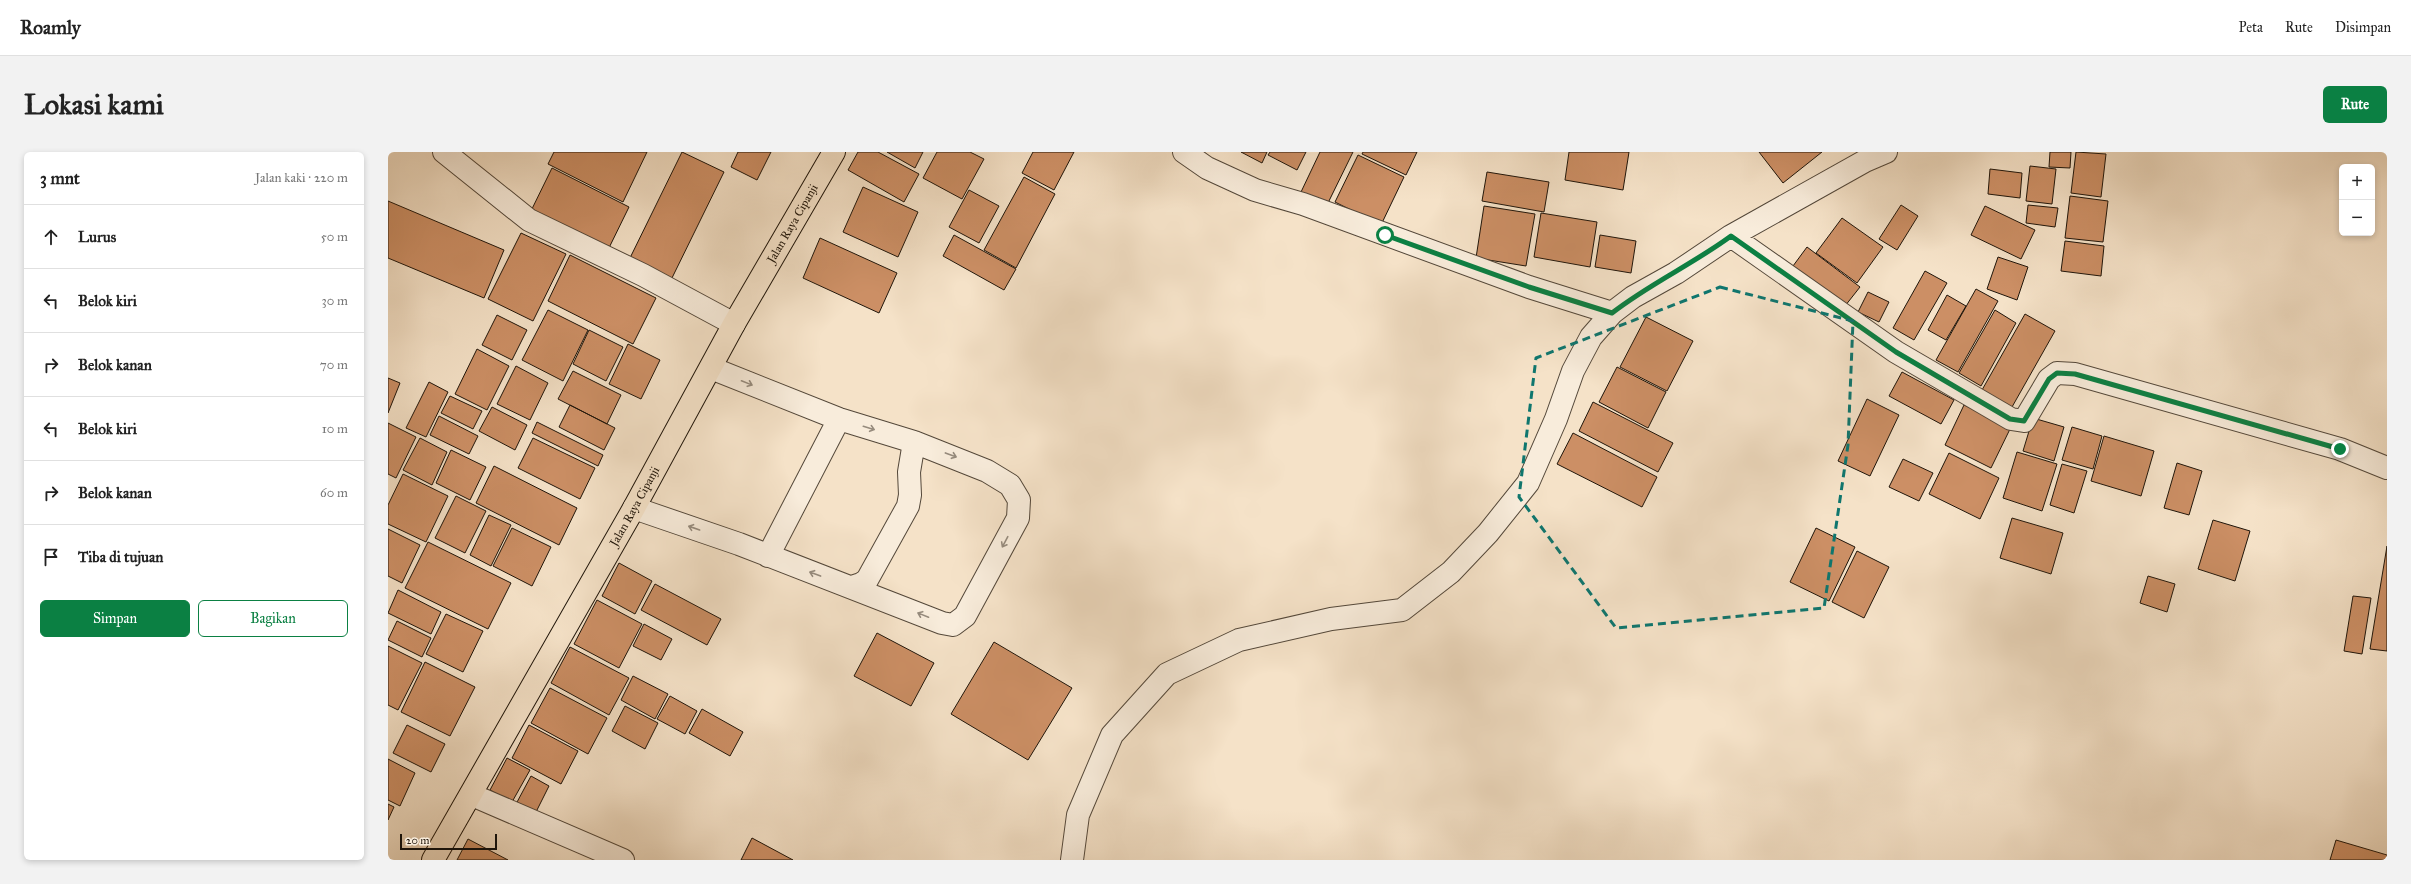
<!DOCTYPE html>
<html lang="id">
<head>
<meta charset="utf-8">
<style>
  body { margin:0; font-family:"IM FELL Great Primer",serif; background:#f2f2f2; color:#222 }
  .controls { position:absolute; right:12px; top:12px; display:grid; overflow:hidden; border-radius:6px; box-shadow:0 2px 6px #0003 }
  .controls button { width:36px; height:36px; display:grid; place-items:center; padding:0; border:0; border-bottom:1px solid #e0e0e0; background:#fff; color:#222; font:20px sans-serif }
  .scale { position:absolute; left:12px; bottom:10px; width:97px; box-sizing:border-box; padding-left:4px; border:2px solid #1f150a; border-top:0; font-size:11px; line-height:14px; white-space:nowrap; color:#1f150a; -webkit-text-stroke:3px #f8ecdb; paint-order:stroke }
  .stop { position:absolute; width:12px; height:12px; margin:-9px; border:3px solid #0b8043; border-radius:50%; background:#fff }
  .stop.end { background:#0b8043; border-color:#fff; box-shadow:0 1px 4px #0008 }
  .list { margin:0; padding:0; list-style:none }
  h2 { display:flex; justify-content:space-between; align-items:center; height:52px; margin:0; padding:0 16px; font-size:17px }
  h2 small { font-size:13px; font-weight:400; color:#767676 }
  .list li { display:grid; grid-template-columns:26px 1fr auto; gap:12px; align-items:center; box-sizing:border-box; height:64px; padding:0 16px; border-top:1px solid #e0e0e0 }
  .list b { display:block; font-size:15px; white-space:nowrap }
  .list em { font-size:13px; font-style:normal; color:#767676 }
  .actions { display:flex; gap:8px; padding:12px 16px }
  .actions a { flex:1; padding:9px 0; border:1px solid #0b8043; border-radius:6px; text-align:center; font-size:14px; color:#0b8043 }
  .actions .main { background:#0b8043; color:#fff }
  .icon { flex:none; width:22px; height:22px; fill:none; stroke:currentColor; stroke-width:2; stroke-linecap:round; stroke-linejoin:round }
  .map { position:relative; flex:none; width:1999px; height:708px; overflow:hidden; border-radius:6px }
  header { display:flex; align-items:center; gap:24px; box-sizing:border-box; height:56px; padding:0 20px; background:#fff; border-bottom:1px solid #e0e0e0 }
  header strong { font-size:19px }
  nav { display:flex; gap:22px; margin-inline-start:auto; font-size:14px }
  .intro { display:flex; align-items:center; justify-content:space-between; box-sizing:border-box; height:96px; padding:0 24px }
  h1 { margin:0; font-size:28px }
  .button { padding:10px 18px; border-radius:6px; background:#0b8043; color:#fff; font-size:14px; font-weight:700 }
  main { display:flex; gap:24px; padding:0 24px }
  aside { flex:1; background:#fff; border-radius:6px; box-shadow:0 2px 6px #0003 }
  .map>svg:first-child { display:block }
  .building { fill:#cc8f65; stroke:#1f150a }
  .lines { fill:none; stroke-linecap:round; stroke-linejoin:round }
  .minor-casing { stroke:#54483a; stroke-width:24 }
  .major-casing { stroke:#1f150a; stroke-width:24 }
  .minor { stroke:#f8ecdb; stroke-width:22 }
  .major { stroke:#f5e2c8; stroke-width:22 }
  .oneway { stroke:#968b7d }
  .route { stroke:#0b8043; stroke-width:5 }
  .marked { fill:none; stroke:#0f766e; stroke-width:3; stroke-dasharray:8 5; stroke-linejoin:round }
  .labels { text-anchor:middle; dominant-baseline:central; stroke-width:4; stroke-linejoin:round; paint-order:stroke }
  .street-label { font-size:12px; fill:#1f150a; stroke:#f8ecdb }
</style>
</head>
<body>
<header>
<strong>Roamly</strong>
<nav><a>Peta</a><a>Rute</a><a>Disimpan</a></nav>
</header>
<div class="intro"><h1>Lokasi kami</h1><a class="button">Rute</a></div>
<main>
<aside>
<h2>3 mnt<small>Jalan kaki · 220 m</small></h2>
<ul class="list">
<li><svg class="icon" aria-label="ahead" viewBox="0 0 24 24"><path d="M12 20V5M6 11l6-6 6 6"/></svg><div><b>Lurus</b></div><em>50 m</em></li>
<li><svg class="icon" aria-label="left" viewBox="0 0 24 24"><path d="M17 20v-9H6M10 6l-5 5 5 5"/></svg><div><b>Belok kiri</b></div><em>30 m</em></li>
<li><svg class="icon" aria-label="right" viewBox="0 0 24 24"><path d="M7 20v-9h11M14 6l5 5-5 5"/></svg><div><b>Belok kanan</b></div><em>70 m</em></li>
<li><svg class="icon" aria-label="left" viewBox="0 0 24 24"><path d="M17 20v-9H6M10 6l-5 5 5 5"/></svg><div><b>Belok kiri</b></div><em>10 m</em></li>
<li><svg class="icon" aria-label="right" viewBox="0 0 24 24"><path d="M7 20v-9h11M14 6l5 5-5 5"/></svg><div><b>Belok kanan</b></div><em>60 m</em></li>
<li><svg class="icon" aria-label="arrive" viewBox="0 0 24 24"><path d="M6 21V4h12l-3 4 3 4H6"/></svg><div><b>Tiba di tujuan</b></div></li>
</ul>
<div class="actions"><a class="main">Simpan</a><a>Bagikan</a></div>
</aside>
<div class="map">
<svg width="1999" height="708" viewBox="0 0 1999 708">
  <rect width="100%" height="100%" fill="#f5e2c8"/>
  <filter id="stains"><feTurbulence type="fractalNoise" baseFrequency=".005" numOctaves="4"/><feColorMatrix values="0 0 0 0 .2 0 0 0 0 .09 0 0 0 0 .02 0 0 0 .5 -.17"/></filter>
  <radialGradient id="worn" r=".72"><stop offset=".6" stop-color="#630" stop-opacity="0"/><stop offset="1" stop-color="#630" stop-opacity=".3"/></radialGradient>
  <path class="building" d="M166,0H259L235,50L160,12Z
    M294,0L336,20L282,130L240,110Z
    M350,0H383L369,28L343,15Z
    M470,0H490L531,22L516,50L460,18Z
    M499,0H535L527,16Z
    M549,0H582L596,7L574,47L535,26Z
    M645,0H686L666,38L634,21Z
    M853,0H879L874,11Z
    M882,0H918L909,18L880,3Z
    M932,0H965L939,53L913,40Z
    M975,0H1029L1018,23L974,2Z
    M1181,0H1241L1235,38L1177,28Z
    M1371,0H1434L1395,31Z
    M1662,0H1683L1682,16L1661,15Z
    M1688,0L1718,2L1713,45L1683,41Z
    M970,3L1016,25L993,73L947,50Z
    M1642,14L1668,17L1664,52L1638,49Z
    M164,16L241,55L217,104L140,65Z
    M1602,17L1634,21L1632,46L1600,42Z
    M1099,20L1161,30L1156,60L1094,49Z
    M636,25L667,42L628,116L596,98Z
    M475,35L530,60L510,105L455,80Z
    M581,38L611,54L591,91L561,75Z
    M1682,44L1720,49L1715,90L1677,86Z
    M0,49L116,98L96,146L0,106Z
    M1513,53L1530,64L1509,98L1491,87Z
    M1640,53L1670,56L1667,75L1638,71Z
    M1096,54L1147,62L1138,114L1088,106Z
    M1597,54L1647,78L1633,107L1583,83Z
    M1153,61L1209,70L1202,115L1146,105Z
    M1454,66L1495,95L1469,131L1428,101Z
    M133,81L178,102L145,169L100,147Z
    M566,83L628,117L616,138L555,104Z
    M1212,83L1248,89L1243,121L1207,115Z
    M432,86L509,121L491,161L415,126Z
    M1677,89L1716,94L1713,124L1673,119Z
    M1419,95L1472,135L1457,154L1405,114Z
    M182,103L268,146L245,192L160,149Z
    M1610,105L1640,115L1629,148L1599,137Z
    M1537,119L1559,131L1526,188L1505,176Z
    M1588,137L1610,149L1570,220L1548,208Z
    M1480,140L1501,150L1491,170L1470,160Z
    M1559,143L1578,154L1558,188L1540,178Z
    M160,158L200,178L175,229L134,208Z
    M1607,158L1628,171L1593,234L1571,221Z
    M1637,162L1667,179L1624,255L1594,238Z
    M109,163L139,178L124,208L94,193Z
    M1258,165L1305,189L1279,239L1232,215Z
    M201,178L235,195L218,229L185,212Z
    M240,192L272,208L253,247L221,232Z
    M89,197L121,214L99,258L67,242Z
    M128,214L160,231L142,268L109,252Z
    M1229,215L1278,240L1260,276L1211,250Z
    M185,219L233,243L219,272L170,247Z
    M1514,220L1566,248L1553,272L1501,244Z
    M0,226L12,231L0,261Z
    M41,230L60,240L38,285L18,276Z
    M62,244L94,259L85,277L53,261Z
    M1479,247L1511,263L1482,324L1450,309Z
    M1205,250L1285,291L1270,320L1191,279Z
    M182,253L227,276L216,298L171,275Z
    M1576,253L1623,275L1603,316L1557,293Z
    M104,255L139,273L127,298L91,279Z
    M51,264L90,284L81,302L42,283Z
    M1645,266L1676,275L1666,309L1635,299Z
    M149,270L215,303L210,314L144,281Z
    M0,271L28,285L8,326L0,322Z
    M1684,275L1714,284L1705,317L1674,308Z
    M1185,281L1269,325L1254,355L1169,312Z
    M1716,284L1766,299L1753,344L1703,329Z
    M32,286L59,300L44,333L15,318Z
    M145,286L207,316L192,347L130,316Z
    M63,298L98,315L82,348L48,331Z
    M1629,300L1669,312L1654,359L1615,346Z
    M1561,301L1611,326L1592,367L1541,342Z
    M1515,307L1545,321L1531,349L1501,335Z
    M1789,311L1814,319L1801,363L1776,356Z
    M1674,312L1699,319L1686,361L1662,353Z
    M106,314L189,356L171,393L88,351Z
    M15,322L60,344L38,390L0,372V353Z
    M68,344L98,359L77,401L47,386Z
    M101,363L123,373L103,414L82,403Z
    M1624,366L1675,381L1663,422L1612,406Z
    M1825,368L1862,379L1847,429L1810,417Z
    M124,376L163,395L144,434L105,414Z
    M1428,376L1467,395L1441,449L1402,430Z
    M0,377L32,393L14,431L0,424Z
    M40,390L123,431L100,477L17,436Z
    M1999,394V499L1982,497Z
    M1469,399L1501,415L1476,466L1444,450Z
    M231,411L264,429L247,462L214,444Z
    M1760,424L1787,432L1779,460L1752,451Z
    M267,432L333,467L319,493L253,458Z
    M10,438L53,460L43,482L0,461Z
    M1965,444L1983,446L1974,502L1956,499Z
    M209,448L254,472L231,516L186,492Z
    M58,462L95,479L75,520L38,502Z
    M9,469L43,486L34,505L0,488Z
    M256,472L284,487L273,508L245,494Z
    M489,481L546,511L523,554L466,524Z
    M606,490L684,536L640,608L563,562Z
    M0,494L34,511L10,558L0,553Z
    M182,495L241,526L221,563L163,531Z
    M37,510L87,535L62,584L13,560Z
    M245,524L280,542L267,567L233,548Z
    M162,536L219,566L200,602L143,571Z
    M282,544L309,559L297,582L269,567Z
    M237,554L270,571L257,597L224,579Z
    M314,557L355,580L342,604L301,581Z
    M19,573L57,592L43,620L5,601Z
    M141,573L190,599L173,632L124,606Z
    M119,606L142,618L124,650L102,638Z
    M0,607L27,621L12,654L0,648Z
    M143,624L161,634L147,662L128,652Z
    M0,652L6,655L0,668Z
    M364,686L405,708H353Z
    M80,687L120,708H69Z
    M1948,688L1999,703V708H1942Z"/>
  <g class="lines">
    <g class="minor-casing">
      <path id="minor" d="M56,0L141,68L255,123L346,172
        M796,0L819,16L867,38L915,52L1141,135L1224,161
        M1343,84L1508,200L1623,267L1636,269L1661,227L1669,221L1687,222L1952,297L1999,316
        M246,356L351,392L554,471L565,473L577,464L630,366L631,348L622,333L599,319L526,290L451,267L323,216
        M380,404L451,267
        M464,435L473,432L479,428L520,354L522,343L521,320L526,290
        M84,643L235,708
        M684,708L690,663L724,583L779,522L851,488L943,467L1014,458L1063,420L1100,381L1140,331L1168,267L1185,219L1203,185L1224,161L1245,145L1288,121L1343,84L1477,9L1498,0"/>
    </g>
    <g class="major-casing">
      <g id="major">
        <path id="s1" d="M45,708L246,356L346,172L446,0"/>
      </g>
    </g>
    <use href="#minor" class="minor"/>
    <use href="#major" class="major"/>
  </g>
  <defs><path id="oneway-shaft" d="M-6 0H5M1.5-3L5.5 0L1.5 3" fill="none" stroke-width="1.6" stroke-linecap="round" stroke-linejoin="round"/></defs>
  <g class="oneway">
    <use href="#oneway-shaft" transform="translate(359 231) rotate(22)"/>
    <use href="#oneway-shaft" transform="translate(481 276) rotate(17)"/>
    <use href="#oneway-shaft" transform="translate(563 303) rotate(20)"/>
    <use href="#oneway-shaft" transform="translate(306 376) rotate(-161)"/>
    <use href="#oneway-shaft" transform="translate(617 390) rotate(118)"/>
    <use href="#oneway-shaft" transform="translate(427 422) rotate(-160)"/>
    <use href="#oneway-shaft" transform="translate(535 463) rotate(-158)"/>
  </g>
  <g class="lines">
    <path class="route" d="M997,83L1141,135L1224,161C1261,132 1305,112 1343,84L1508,200L1622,267L1636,269L1661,227L1669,221L1687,222L1952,297"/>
  </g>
  <path class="marked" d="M1332,135L1465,169L1460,293L1436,456L1228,476L1131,345L1148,206Z"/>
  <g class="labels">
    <g class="street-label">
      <text stroke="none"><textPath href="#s1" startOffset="731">Jalan Raya Cipanji</textPath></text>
      <text stroke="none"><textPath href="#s1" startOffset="407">Jalan Raya Cipanji</textPath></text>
    </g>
  </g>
  <rect width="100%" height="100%" filter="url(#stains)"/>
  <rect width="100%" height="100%" fill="url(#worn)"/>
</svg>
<div class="controls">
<button>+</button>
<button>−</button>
</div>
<div class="scale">20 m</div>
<div class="stop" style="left:997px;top:83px"></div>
<div class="stop end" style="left:1952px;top:297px"></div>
</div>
</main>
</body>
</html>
